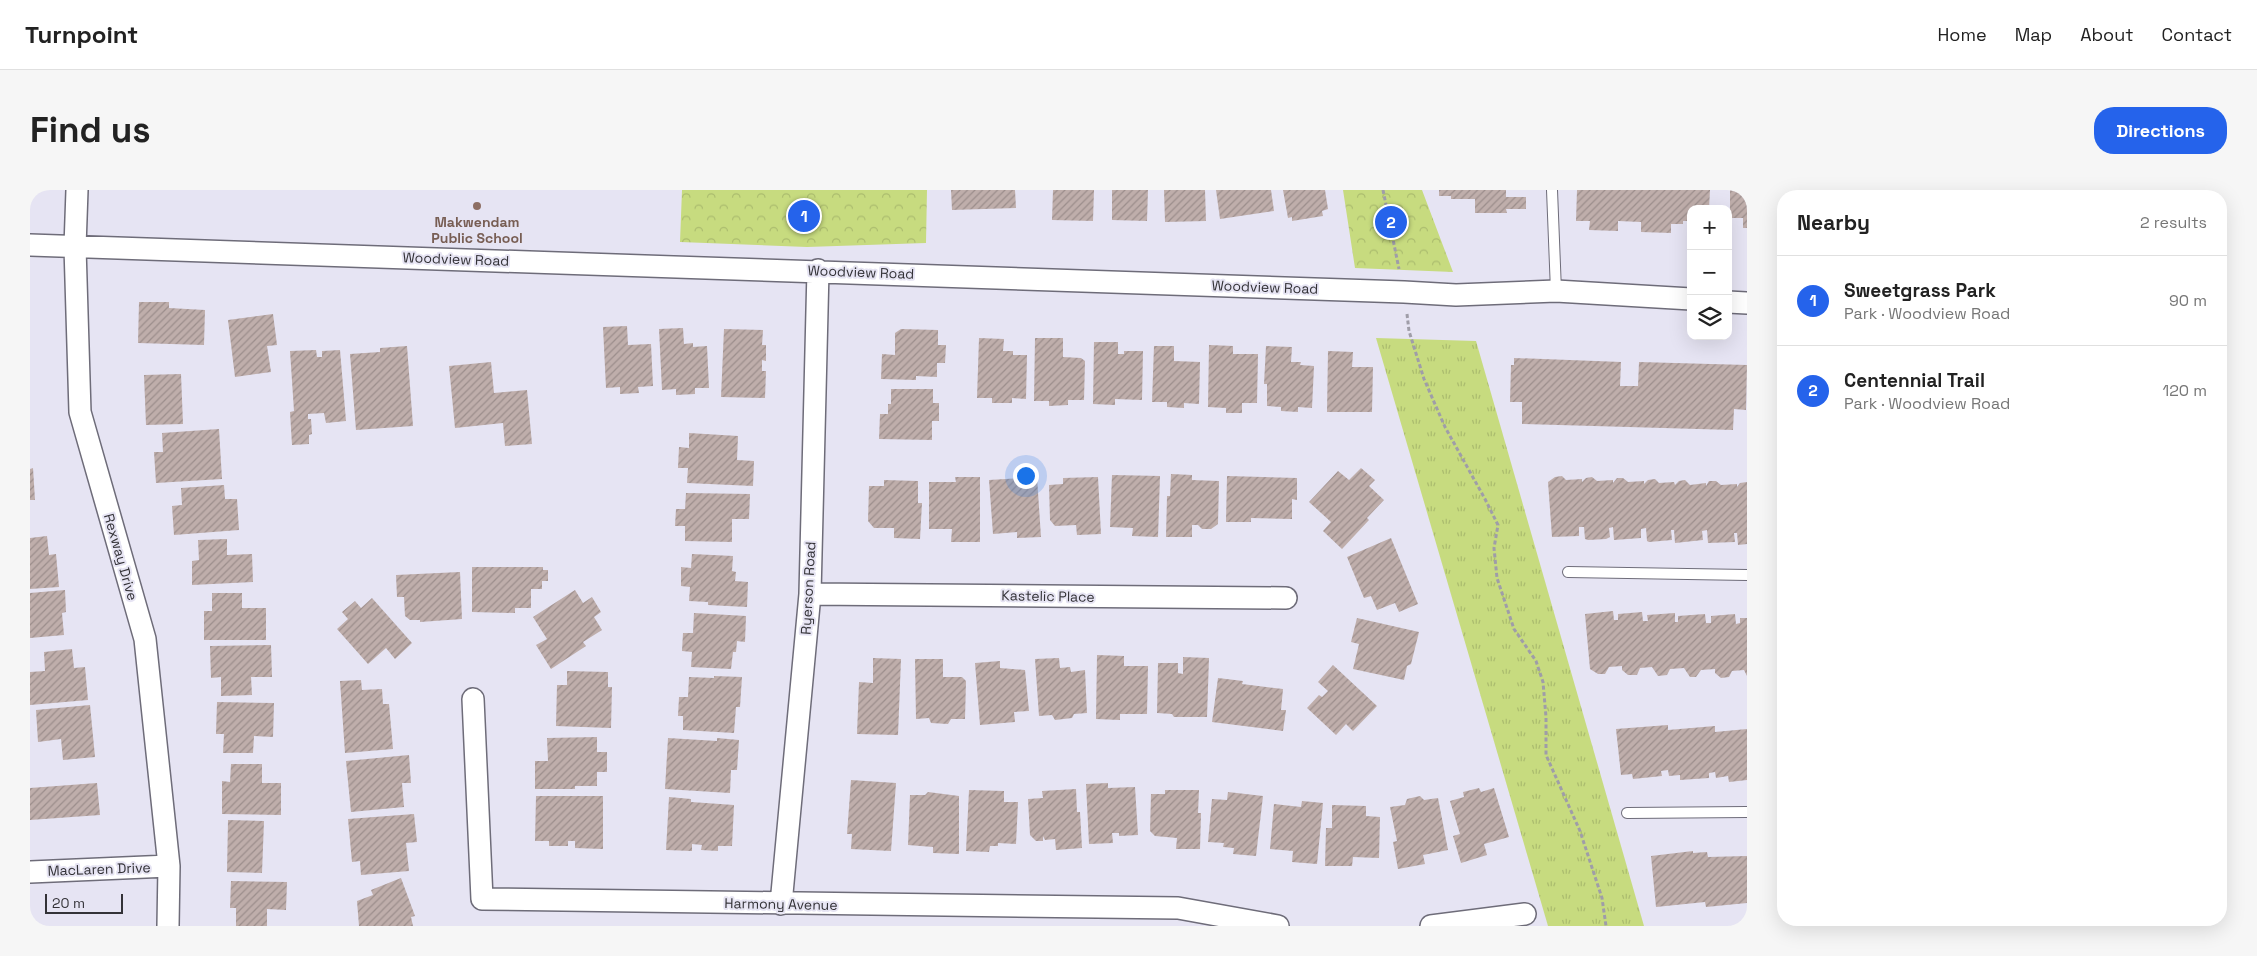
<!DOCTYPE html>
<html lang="en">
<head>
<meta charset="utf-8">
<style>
  body { margin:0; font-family:"Space Grotesk",sans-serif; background:#f6f6f6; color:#222 }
  .controls { position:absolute; right:15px; top:15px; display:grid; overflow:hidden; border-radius:10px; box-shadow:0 5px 20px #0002 }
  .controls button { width:45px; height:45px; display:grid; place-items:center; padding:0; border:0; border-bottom:1px solid #e0e0e0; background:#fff; color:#222; font:25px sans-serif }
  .scale { position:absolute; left:15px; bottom:12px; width:78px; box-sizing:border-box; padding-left:5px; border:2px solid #333237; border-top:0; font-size:14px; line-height:18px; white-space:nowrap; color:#333237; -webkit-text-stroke:4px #e6e4f3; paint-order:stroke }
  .you { position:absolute; left:995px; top:285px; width:18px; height:18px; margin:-12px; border:4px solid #fff; border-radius:50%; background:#1a73e8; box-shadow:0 0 0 8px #1a73e833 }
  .badge { display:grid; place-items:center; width:32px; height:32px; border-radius:50%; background:#2563eb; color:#fff; font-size:16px; font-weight:700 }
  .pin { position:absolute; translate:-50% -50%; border:2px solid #fff; box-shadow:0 1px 5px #0006 }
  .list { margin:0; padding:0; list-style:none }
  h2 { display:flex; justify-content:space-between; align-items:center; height:65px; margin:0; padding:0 20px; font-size:21px }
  h2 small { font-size:16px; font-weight:400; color:#767676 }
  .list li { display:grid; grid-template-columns:32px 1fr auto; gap:15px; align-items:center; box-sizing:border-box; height:90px; padding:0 20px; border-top:1px solid #e0e0e0 }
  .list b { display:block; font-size:19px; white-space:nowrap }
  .list p { margin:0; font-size:16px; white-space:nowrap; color:#767676 }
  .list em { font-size:16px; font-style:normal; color:#767676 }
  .icon { flex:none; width:28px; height:28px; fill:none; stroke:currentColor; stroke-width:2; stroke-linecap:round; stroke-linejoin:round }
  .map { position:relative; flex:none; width:1717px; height:736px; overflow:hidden; border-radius:20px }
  header { display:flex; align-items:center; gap:30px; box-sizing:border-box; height:70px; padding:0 25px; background:#fff; border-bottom:1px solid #e0e0e0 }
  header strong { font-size:24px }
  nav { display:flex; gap:28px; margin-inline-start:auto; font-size:18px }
  .intro { display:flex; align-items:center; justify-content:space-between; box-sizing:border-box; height:120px; padding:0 30px }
  h1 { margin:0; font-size:35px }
  .button { padding:12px 22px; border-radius:20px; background:#2563eb; color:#fff; font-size:18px; font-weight:700 }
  main { display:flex; gap:30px; padding:0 30px }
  aside { flex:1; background:#fff; border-radius:20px; box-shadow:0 5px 20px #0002 }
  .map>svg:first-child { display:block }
  .grass { fill:url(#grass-tufts) }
  .forest { fill:url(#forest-crowns) }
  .building { fill:url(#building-hatch) }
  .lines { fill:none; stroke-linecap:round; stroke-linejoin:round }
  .service-casing { stroke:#6e6c79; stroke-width:12 }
  .minor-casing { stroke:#6e6c79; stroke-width:24 }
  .path { stroke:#9f9da8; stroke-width:3; stroke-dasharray:4 2.5; stroke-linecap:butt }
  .service { stroke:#fff; stroke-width:10 }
  .minor { stroke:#fff; stroke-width:21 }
  .education-dot { fill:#8d6e63; stroke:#e6e4f3; stroke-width:2 }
  .labels { text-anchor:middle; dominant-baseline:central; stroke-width:4; stroke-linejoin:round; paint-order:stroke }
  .education-label { font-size:14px; font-weight:bold; fill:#785e54; stroke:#e6e4f3 }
  .street-label { font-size:14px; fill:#333237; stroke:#e6e4f3 }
</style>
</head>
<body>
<header>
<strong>Turnpoint</strong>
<nav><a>Home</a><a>Map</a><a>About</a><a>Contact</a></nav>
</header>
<div class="intro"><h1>Find us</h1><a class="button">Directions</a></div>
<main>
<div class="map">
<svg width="1717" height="736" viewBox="0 0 1717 736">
  <defs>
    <pattern id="grass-tufts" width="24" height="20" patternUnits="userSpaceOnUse" patternTransform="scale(1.25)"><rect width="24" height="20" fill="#c7db7f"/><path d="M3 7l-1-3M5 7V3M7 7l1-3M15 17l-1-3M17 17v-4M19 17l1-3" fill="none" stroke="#abbc6e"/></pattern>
    <pattern id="forest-crowns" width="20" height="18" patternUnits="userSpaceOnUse" patternTransform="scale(1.25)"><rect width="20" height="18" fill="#c7db7f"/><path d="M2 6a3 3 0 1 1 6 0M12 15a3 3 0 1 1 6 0" fill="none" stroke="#abbc6e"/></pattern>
    <pattern id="building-hatch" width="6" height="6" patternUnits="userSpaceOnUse" patternTransform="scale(1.25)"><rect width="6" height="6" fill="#bfaeab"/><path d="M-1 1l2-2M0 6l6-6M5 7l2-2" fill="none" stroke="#9c8e8c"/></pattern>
  </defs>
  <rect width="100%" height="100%" fill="#e6e4f3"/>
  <path class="grass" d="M1346,148L1446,151L1614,736H1518Z"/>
  <path class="forest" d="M652,0H897L896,53L777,57L650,52Z
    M1313,0H1392L1423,82L1325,78Z"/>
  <path class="building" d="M921,0H985L986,18L922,20Z
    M1023,0H1064L1063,31L1022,30Z
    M1082,0H1118L1117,31L1082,30Z
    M1134,0H1175L1176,31L1135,32Z
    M1186,0H1241L1244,21L1190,29Z
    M1253,0H1295L1298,19L1292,21L1293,26L1262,31V27L1258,28Z
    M1409,0H1476V7H1496V19H1476L1477,23H1445V9H1421V6H1409Z
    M1547,0H1680L1679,19H1661V31H1653V34H1641V43L1611,42V32L1588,31V41L1559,40L1560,31H1546Z
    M1700,0H1717V38H1713V28H1700Z
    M109,112H139V118L175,120L174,155L108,153Z
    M243,124L247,155L237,156L241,182L205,187L198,130Z
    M597,136L598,155L621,154L623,196L608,197L609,203L590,204V197L576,198L573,137Z
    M653,138L654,154L663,153V157L677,156L679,198H665V204L646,205V199L632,200L629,139Z
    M694,139L733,140L732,155H736V171L732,170V181H736L735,208L691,207Z
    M871,139L908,140V155H916L915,173H907V187L886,186V190L851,189L852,164L865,165V143Z
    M949,148L974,149L973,161H983V165H997L996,209L982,208V213H962V208H947Z
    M1005,148H1033V167L1051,168L1055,171L1054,210H1038V215L1019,216V211H1004Z
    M1064,152H1088V164H1094V161H1113L1112,210L1085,209V215L1063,214Z
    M1179,155L1203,156V164H1228L1227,213H1212V223H1196V218L1178,217Z
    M377,156L383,236L326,240L320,164L350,162V158Z
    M1124,156H1144V171L1170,172L1169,214L1154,213V218L1137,217V212H1122Z
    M1236,156L1262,157L1261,172H1271L1270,175L1284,176L1282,218L1268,217V222L1251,221V217L1237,216V194H1234Z
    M286,160L287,167H292V161L310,160L316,231L296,233L294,223L278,224V229H281L282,244L279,245V254L262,255L260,222L264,221L260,161Z
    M1298,161L1323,162L1322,177H1343L1342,222H1297Z
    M1484,168L1591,172L1590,196H1608L1609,172L1717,175L1716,220L1704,219L1703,240L1492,234V212H1480L1481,175H1484Z
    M461,172L464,203L497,200L502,254L475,256L473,233L425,238L419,176Z
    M151,184L153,234L116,235L114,185Z
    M861,199H903V213H909V231H902V250L849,249L850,224H858V214H861Z
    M189,239L192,289L126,293L124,262H133L132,243Z
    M659,243L708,246L707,270L724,271L723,296L657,293L658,278H648L649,257L659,258Z
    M3,278L5,310H0V279Z
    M1331,278L1345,290L1339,296L1354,310L1337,328L1339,330L1312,359L1293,341L1301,332L1279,312L1308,281L1319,290Z
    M1141,284L1162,285V290L1189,291L1188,334L1181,339H1172L1168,335H1162V347H1136L1137,306H1140Z
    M1082,285L1130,286L1128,347L1102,346L1103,338L1080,337Z
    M1197,286L1267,288V310L1262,309V329L1221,328V332H1196Z
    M1532,286L1536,290L1552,289V292L1556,288L1562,287L1567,291L1583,290V293L1587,288H1593L1598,292L1614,291V294L1618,290L1625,289L1629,293L1644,292L1645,295L1649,291L1655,290L1660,295L1676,293V296L1679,291H1686L1691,295L1707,294V297L1710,293L1717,292V354L1708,355L1707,343H1704L1705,352L1678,353L1677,340L1672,341L1673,350L1645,353L1644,340H1641L1642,350L1619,352L1617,351L1616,338L1611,339V348L1584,350L1583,337L1579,338L1580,347L1576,349L1558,350L1555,349L1554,337H1549V346L1522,347L1518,292L1525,287Z
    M925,287H950V352H921L922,339H899V292H926Z
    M1007,287L1011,347L987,348V342L963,344L959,290Z
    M1068,287L1071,344L1047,345L1046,335L1025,336L1020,330L1019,295L1033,294V288Z
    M854,290L888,291V313H892L890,349L864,348V338H844L838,331L839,296H854Z
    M194,295L195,309H207L209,340L144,345L142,316L152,315L151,298Z
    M656,303L720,304L719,329H702V352L655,351V336H645L646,319H655Z
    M17,346L19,365L26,364L29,397L0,399V348Z
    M1361,348L1388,414L1369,422L1365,413L1347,420L1341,406L1334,408L1317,367Z
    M197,349V365L222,364L223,392L162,395V371L169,370L168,350Z
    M662,364L703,366L702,381L706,382L705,391L718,392L717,417L678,415V412L659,411L660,397L651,396V377L661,378Z
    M442,377H513V380H518V391H512V399H501V418H485V423L442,422Z
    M430,382L432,429L390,432V430H380L375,426L374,407H367L366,385Z
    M35,400L36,422L32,423L34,445L0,448V403Z
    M545,400L553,413L562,407L571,422L564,427L572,440L553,452L556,456L521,479L506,455L517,449L503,427Z
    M182,403H212V418H236V450H174V421H182Z
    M342,408L382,453L365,469L356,458L338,474L307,439L318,429L312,422L325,411L331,418Z
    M1583,421L1584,430H1588V424L1612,422L1613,431H1618L1617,425L1645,423V432H1648V426L1675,424L1676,433H1681V426L1705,424L1706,434L1710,433V428H1717V486L1714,480L1702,481L1699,487L1691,488L1685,483V479L1671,480L1666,487H1660L1654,478L1640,479L1637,485L1628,486L1622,477L1610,478L1607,485H1598L1592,480V476L1579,477L1575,484H1568L1560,479L1555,424Z
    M664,423L716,426L715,452L707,451L706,462H703L701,479L661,477L662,462L652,461L653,443H663Z
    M1327,428L1389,442L1381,474L1377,476L1374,490L1323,479L1329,454L1321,452Z
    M241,455L242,487H221L222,505L191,506V487L181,488L180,456Z
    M42,459L44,478L55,477L58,510L0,515V482L15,481L14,462Z
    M1067,465L1094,466V476H1118L1117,524H1090V530L1066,529Z
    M1153,467L1179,468L1177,527H1144L1142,524L1127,523L1128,473H1148V483L1153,484Z
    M843,468L871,469L868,545L827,544L829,492L843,493Z
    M1029,468L1030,478L1040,477L1041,482L1055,480L1057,523L1044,524L1042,528L1025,530L1022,525L1009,526L1005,469Z
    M885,469H913V487H932L936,491L935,529H921L918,534L901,533L899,528L886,529Z
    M970,471V478L995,480L999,521L984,522L985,532L950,535L945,473Z
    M1303,475L1347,516L1323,541L1316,534L1306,545L1277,518L1289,505L1292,507L1298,501L1288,492Z
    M537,481L578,482V497H582L581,538L526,536L527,495H537Z
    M684,486L712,487L710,517H706L704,543L653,540V526H648L649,507H658L659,487L684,488Z
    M1188,488L1213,491L1212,494L1253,499L1251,520H1256L1253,541L1182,532Z
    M331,490L332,500L352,499L353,514H359L363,559L315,563L310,491Z
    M187,512L244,513L243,547L224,546L223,563H193L194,544H186Z
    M60,515L65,567L33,570L31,549L8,552L6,520Z
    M1638,535V540L1685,536V542L1717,539V590L1699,592L1698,586L1686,588L1685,582L1679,583V588L1650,590V585L1639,586L1638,580L1631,581L1632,586L1603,589L1602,584L1591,585L1586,539Z
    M567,547V562H577V582H567V596H545V599H505V571H518L517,548Z
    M638,548L687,551V548L709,550L707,580H701L700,603L635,599Z
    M379,565L381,593H372L374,617L321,622L316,571Z
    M201,574H232V593H251V625L192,624V591L200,592Z
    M821,590L866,593L861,661L821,659L822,644H817Z
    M67,593L70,625L0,630V598Z
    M1078,593V598L1105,597L1108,645L1089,646V643H1082L1083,653L1059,654L1056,594Z
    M1449,598L1451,602L1464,598L1479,647L1454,654L1457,665L1431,673L1423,646L1430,644L1420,611L1434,607L1433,602Z
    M1046,599L1047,622H1050L1052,658L1026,660L1025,649L1015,650L1013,646V651H1006L1000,645L998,609L1013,608L1012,601Z
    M939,600L974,601V612H988L986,654L968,653V656H960L959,662L936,661Z
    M1135,600H1169L1168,623H1171L1170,659H1146L1147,648L1125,646L1120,641L1121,604H1135Z
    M898,602L929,606V664L903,663V657L878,655L880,605H895Z
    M1198,602L1233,606L1226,666L1203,664L1204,658L1193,657L1194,653L1178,652L1182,609L1197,610Z
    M506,606H573V659L545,658V651H538V656H519V651H505Z
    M1390,606L1394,610L1408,608L1418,660L1393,665L1395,674L1368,679L1363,652L1367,651L1360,617L1375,615L1377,609Z
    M639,607L661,609V612L704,615L702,656H688V661L671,660L672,655L662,654V661L636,660Z
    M1272,611L1293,613L1287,674L1262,672L1263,661L1240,659L1244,614L1271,617Z
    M1302,615L1336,616V626L1350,627L1349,668L1323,667L1322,676H1295L1296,638H1302Z
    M384,624L387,652L376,653L379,681L331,685L330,671L322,672L318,629Z
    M198,630L234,631L232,683L197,682Z
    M1663,661V663L1677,662L1678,667L1717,666V713L1676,717L1675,712L1626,717L1621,666Z
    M371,688L385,726L381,727L383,736H329L327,711L343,705L341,700Z
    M201,691L257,692L256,720L237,719V736H206V718H200Z"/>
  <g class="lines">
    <g class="service-casing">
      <path id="service" d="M1522,0L1526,101
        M1538,382L1717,385
        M1597,623L1717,622"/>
    </g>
    <g class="minor-casing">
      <path id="minor" d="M47,0L45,57L50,222L115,449L139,676L138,736
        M0,55L1374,102L1426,105L1526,101L1661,109
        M1698,112L1717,113
        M780,404L1256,408
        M443,509L452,709L1148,718L1248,736
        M0,682L139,676
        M751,714L780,404L788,80
        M1401,736L1495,724"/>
    </g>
    <path class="path" d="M1353,0L1369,79
      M1377,124L1379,141L1394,189L1415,237L1455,309L1468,335L1464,358L1467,388L1484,439L1506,471L1513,492L1516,527V565L1550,641L1572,708L1576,736"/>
    <use href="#service" class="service"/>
    <use href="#minor" class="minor"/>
  </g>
  <circle class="education-dot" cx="447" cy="16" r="5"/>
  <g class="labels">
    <g class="education-label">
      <text x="447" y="32">Makwendam<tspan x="447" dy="16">Public School</tspan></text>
    </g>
    <g class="street-label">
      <text transform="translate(426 69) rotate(2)">Woodview Road</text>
      <text transform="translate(831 82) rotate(2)">Woodview Road</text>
      <text transform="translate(1235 97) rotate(2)">Woodview Road</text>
      <text transform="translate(91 367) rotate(74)">Rexway Drive</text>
      <text transform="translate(778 398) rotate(-87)">Ryerson Road</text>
      <text transform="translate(1018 406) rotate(1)">Kastelic Place</text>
      <text transform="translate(69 679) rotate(-2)">MacLaren Drive</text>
      <text transform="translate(751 714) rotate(1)">Harmony Avenue</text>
    </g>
  </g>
</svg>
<div class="controls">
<button>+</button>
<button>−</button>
<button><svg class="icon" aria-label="layers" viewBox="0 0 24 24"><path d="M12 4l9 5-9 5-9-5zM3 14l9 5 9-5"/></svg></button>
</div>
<div class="scale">20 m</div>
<div class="you"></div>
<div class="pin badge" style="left:774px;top:26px">1</div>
<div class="pin badge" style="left:1361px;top:32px">2</div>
</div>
<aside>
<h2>Nearby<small>2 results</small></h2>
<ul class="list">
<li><span class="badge">1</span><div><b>Sweetgrass Park</b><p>Park · Woodview Road</p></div><em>90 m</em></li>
<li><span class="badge">2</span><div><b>Centennial Trail</b><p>Park · Woodview Road</p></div><em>120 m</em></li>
</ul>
</aside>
</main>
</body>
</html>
